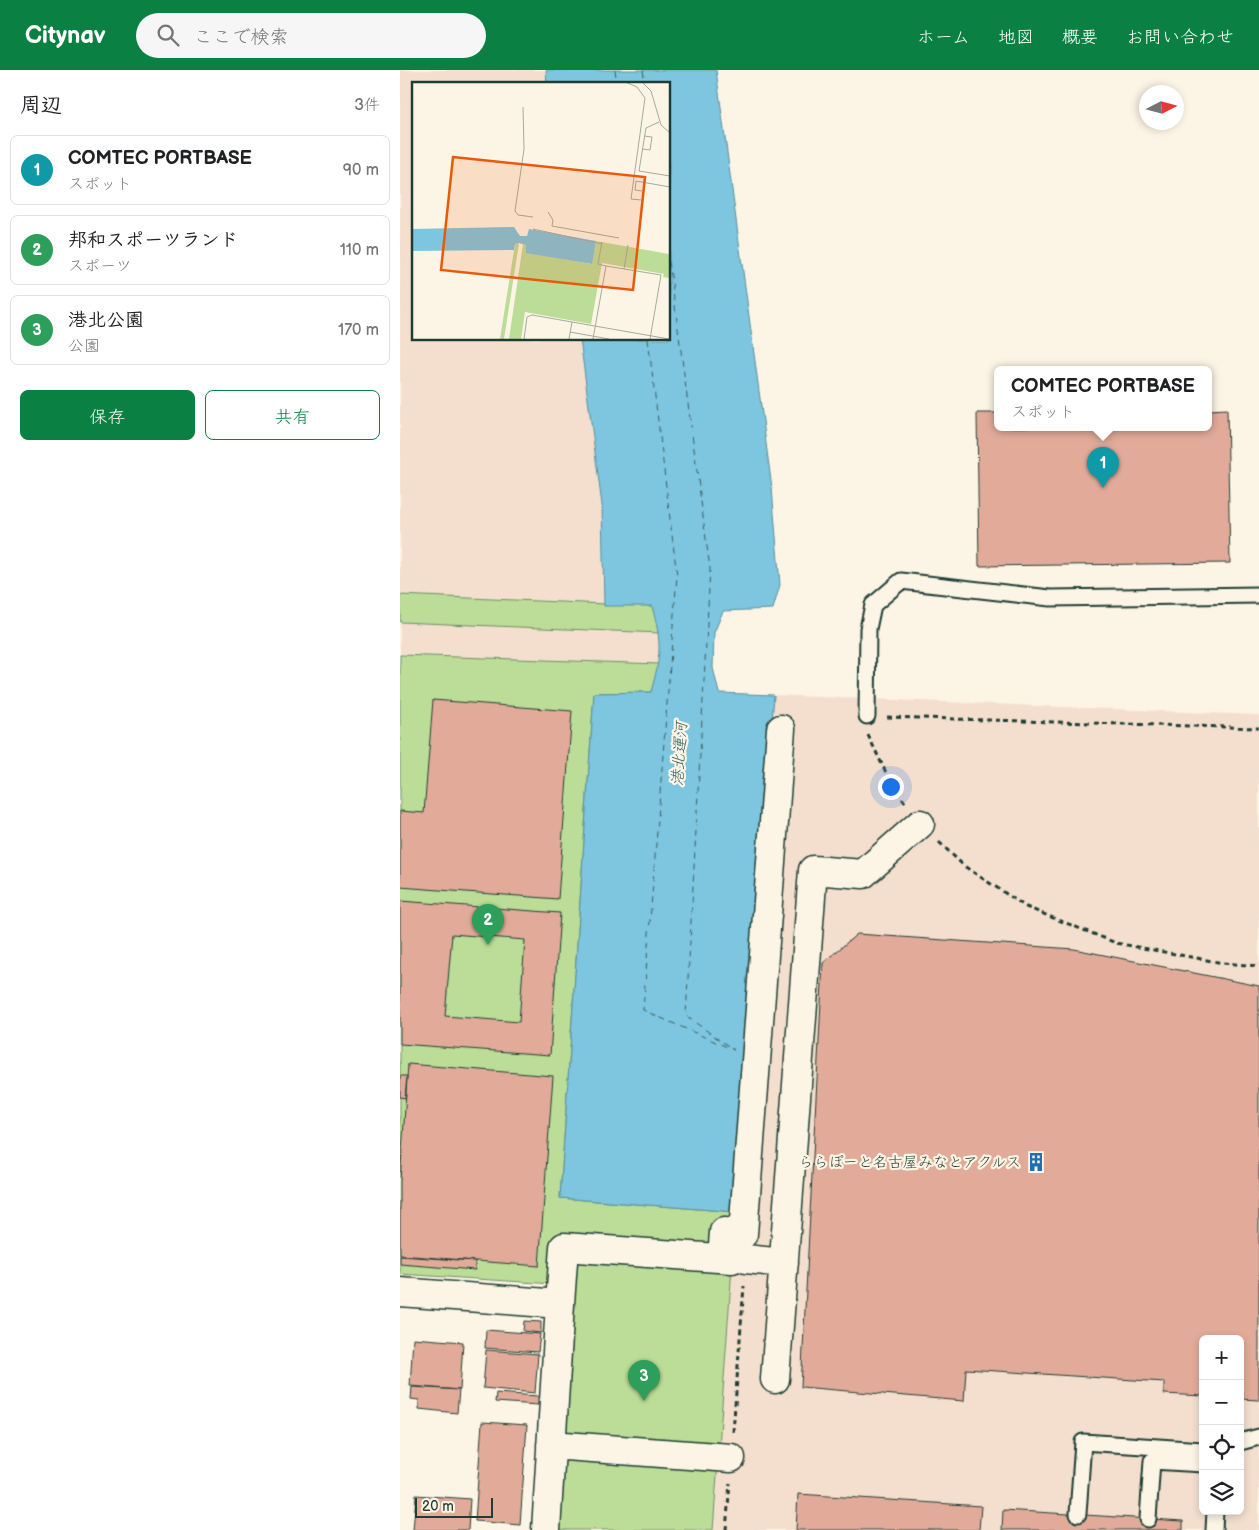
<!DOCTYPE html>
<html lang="ja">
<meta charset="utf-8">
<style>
:root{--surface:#fff;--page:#f6f6f6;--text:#202124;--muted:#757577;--line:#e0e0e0;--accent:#0b8043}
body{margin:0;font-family:"Balsamiq Sans","Klee One",sans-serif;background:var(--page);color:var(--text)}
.controls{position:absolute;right:15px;bottom:15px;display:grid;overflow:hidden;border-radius:8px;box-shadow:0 2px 8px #0003}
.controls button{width:45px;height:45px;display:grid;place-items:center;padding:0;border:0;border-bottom:1px solid var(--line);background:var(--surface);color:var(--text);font:25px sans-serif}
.compass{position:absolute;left:739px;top:15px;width:45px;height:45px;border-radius:50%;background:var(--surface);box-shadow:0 2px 8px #0003;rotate:84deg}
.scale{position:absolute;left:15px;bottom:12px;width:78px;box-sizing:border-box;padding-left:5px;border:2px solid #1f3d34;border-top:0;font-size:14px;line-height:18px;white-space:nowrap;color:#1f3d34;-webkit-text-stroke:4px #fcf5e5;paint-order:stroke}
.you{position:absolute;left:490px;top:716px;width:18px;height:18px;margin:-12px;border:4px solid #fff;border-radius:50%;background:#1a73e8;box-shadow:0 0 0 8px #1a73e833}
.badge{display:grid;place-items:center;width:32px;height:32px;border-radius:50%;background:var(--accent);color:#fff;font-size:16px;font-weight:700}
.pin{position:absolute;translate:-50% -41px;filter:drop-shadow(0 1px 2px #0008)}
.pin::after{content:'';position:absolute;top:26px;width:18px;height:15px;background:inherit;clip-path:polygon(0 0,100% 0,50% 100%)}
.popup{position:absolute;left:594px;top:296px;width:218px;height:65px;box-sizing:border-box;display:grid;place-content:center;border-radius:8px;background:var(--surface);filter:drop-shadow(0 1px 4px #0005);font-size:16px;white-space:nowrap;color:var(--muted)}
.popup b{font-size:19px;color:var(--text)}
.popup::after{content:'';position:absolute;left:50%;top:100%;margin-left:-10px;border:10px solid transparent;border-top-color:var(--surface)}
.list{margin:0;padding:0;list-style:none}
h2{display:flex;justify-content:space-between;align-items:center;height:65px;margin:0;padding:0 20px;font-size:21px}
h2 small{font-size:16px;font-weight:400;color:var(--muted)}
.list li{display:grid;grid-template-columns:32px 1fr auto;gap:15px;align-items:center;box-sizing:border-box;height:70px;margin:0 10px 10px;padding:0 10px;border:1px solid var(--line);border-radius:8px}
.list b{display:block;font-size:19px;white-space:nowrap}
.list p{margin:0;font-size:16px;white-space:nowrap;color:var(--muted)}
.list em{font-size:16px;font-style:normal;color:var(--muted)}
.actions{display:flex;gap:10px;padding:15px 20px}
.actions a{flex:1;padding:11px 0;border:1px solid var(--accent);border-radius:8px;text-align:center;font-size:18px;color:var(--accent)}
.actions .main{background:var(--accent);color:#fff}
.icon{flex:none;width:28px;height:28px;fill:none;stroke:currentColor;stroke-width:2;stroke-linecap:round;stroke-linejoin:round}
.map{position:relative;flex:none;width:859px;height:1460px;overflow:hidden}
header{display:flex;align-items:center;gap:30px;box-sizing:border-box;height:70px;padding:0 25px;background:var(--accent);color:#fff}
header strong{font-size:24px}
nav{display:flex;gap:28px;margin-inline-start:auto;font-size:18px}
.search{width:350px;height:45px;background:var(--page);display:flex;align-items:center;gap:12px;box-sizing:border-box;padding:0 18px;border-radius:28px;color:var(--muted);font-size:19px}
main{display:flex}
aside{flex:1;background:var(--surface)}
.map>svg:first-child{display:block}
.built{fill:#f4dfce;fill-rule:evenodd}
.green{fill:#bbdd97;stroke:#6d8d66}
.water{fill:#7ec5df;stroke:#588f9b}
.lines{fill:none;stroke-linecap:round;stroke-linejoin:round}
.ferry{stroke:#375f5f;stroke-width:1;stroke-dasharray:6 5;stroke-linecap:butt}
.building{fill:#e2ab99;stroke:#1f3d34;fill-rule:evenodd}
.lane-casing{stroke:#1f3d34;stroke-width:19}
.street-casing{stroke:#1f3d34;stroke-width:31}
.path{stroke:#1f3d34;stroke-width:3;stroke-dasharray:5 4;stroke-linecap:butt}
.lane{stroke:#fcf5e5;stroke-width:15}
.street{stroke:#fcf5e5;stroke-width:28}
.labels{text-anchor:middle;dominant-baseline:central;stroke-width:4.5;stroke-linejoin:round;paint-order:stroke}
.poi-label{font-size:15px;fill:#1f3d34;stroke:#fcf5e5;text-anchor:end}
.water-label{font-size:16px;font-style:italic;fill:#375f5f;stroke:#fcf5e5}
.inset-river{fill:none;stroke:#7ec5df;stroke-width:2.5}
.inset-road{fill:none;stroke:#a4ab9e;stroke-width:1}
.view{fill:#e8590c;fill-opacity:0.15;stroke:#e8590c;stroke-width:2.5}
.inset-edge{fill:none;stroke:#1f3d34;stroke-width:2.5}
</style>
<header>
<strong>Citynav</strong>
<div class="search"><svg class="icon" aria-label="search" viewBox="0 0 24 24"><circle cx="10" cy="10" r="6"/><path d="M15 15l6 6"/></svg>ここで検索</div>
<nav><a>ホーム</a><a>地図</a><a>概要</a><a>お問い合わせ</a></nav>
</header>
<main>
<aside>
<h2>周辺<small>3件</small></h2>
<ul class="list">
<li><span class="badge" style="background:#0f9aa8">1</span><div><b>COMTEC PORTBASE</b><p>スポット</p></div><em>90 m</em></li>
<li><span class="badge" style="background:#2e9e5b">2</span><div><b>邦和スポーツランド</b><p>スポーツ</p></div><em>110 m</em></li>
<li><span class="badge" style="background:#2e9e5b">3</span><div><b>港北公園</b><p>公園</p></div><em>170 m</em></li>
</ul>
<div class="actions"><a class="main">保存</a><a>共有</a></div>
</aside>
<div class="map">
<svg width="859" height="1460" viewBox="0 0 859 1460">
<rect width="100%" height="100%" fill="#fcf5e5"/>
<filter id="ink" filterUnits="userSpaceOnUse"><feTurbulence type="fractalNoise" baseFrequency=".02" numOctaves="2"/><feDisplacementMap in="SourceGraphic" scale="10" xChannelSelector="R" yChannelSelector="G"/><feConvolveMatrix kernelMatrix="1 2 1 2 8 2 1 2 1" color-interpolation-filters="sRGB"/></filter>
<g filter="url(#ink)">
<path class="built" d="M0 0H146L147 14H14V269H180L202 435 204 535 260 563 259 594 0 613Z
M374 625 859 645V1460H313ZM803 1269H840V1441H803Z"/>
<path class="green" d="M0 525 252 536 260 563 0 552Z
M0 585 259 594 251 622 194 623 160 1128 336 1142 313 1460H159L153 1214 0 1204Z"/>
<path class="water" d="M146 0H316L372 418 380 515 373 539 323 541 314 563 313 598 319 623 374 625 336 1142 160 1128 194 623 251 622C261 586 262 572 252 536H204L202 435 180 269H269V14H147Z"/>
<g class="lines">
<path class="ferry" d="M215 0 217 14
M243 0 245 14
M248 269 277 506 243 940 334 980 286 946 310 499 269 191"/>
</g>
<path class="building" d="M827 339 830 493 579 496 577 343H598V357H808V340Z
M33 630 172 641 158 829 0 817V741L24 743Z
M0 831 160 843 150 985 0 974ZM52 864 125 870 119 952 45 946Z
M457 864 674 879 859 916V1330L840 1329V1269H803V1326L764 1324V1312L566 1299 564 1331 401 1317 423 893Z
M8 994 153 1006 139 1196 0 1185V1111Z
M0 1006H7L5 1028 0 1027Z
M0 1186 75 1191V1200L0 1194Z
M124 1251 141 1252V1263L123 1261Z
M86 1260 140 1264 138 1282 85 1278Z
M13 1268 63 1272 60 1320 10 1316Z
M86 1280 138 1284 135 1323 83 1318Z
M12 1317 59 1320 57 1343 19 1339V1330L11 1329Z
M96 1323 138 1326V1335L95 1332Z
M82 1352 127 1355 120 1455 75 1451Z
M398 1424 581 1436 579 1460H396Z
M16 1425 70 1429 68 1460H13Z
M603 1440 783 1451V1460H602Z"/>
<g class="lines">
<g class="lane-casing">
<path id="lane" d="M467 646 468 559 473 535 501 511 650 528 859 525
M840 1372 859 1367
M678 1444 683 1372 803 1380
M748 1449 752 1391 803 1394
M814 1460 815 1441"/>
</g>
<g class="street-casing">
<path id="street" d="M322 1188 324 1162 343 1164 381 659
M346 1189 384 1193
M0 1222 160 1234 146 1460
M160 1234 164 1177 332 1189
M375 1309 413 800 463 804 520 754
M151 1375 331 1388"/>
</g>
<path class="path" d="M487 647 859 658
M468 665 489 709 506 734
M539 772 564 796 626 837 716 873 823 893 859 896
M333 1362 344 1216
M326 1460 330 1413"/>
<use href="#lane" class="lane"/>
<use href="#street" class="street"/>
</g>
</g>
<defs>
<g id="building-bare" transform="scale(1.5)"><path d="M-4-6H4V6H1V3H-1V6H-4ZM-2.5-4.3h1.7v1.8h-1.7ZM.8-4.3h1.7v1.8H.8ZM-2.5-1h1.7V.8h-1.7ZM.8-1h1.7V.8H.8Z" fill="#1f6fb2" stroke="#fcf5e5" stroke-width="2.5" paint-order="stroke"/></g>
</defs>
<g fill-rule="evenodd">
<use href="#building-bare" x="636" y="1092"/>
</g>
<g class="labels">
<g class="poi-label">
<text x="621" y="1092">ららぽーと名古屋みなとアクルス</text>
</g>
<g class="water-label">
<text transform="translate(280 684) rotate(-86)">港北運河</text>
</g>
</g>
<g transform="translate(12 12)">
<rect width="258" height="258" fill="#fcf5e5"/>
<path d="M184 159 257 172V196L251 195 252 192 190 181 179 242 113 230 109 257H97L111 162 114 163V170L179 182ZM107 161 92 257H88L103 162Z" fill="#bbdd97"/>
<path d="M102 145 108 154H115L117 147 184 159 180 182 114 171V163L107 161 103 162 102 168 0 169V147Z" fill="#7ec5df"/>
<path class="inset-river" d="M0 157 99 154 158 163 163 157 156 169 99 158 0 160"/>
<path class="inset-road" d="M213 0 225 5 233 16 219 117 229 118M230 0 239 9 249 43 258 51M111 25 112 67 103 129 106 133 121 135M247 40 234 46 227 89 258 94M231 67 238 68 240 55 232 54M230 109 223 108 224 99 258 105M136 130 141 138 140 144 207 156M121 147 190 162M190 160 186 182 194 184M212 187 216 163M158 250 197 257M112 257 115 235 120 233 257 257M157 257 160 240M181 257 194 184 249 193 238 257"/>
<path class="view" d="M41 75 233 95 221 208 29 188Z"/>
<rect width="258" height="258" class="inset-edge"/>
</g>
</svg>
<div class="controls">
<button>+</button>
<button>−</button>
<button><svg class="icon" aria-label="locate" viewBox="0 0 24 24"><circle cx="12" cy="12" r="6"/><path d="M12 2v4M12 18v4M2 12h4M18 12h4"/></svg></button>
<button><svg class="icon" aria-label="layers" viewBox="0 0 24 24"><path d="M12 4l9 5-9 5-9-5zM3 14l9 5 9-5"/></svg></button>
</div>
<svg class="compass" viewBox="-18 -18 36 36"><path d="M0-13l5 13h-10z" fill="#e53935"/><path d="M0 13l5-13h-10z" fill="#757577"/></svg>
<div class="scale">20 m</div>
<div class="you"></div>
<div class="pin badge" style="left:703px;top:418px;background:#0f9aa8">1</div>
<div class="popup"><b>COMTEC PORTBASE</b>スポット</div>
<div class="pin badge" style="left:88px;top:875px;background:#2e9e5b">2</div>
<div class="pin badge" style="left:244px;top:1331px;background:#2e9e5b">3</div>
</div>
</main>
